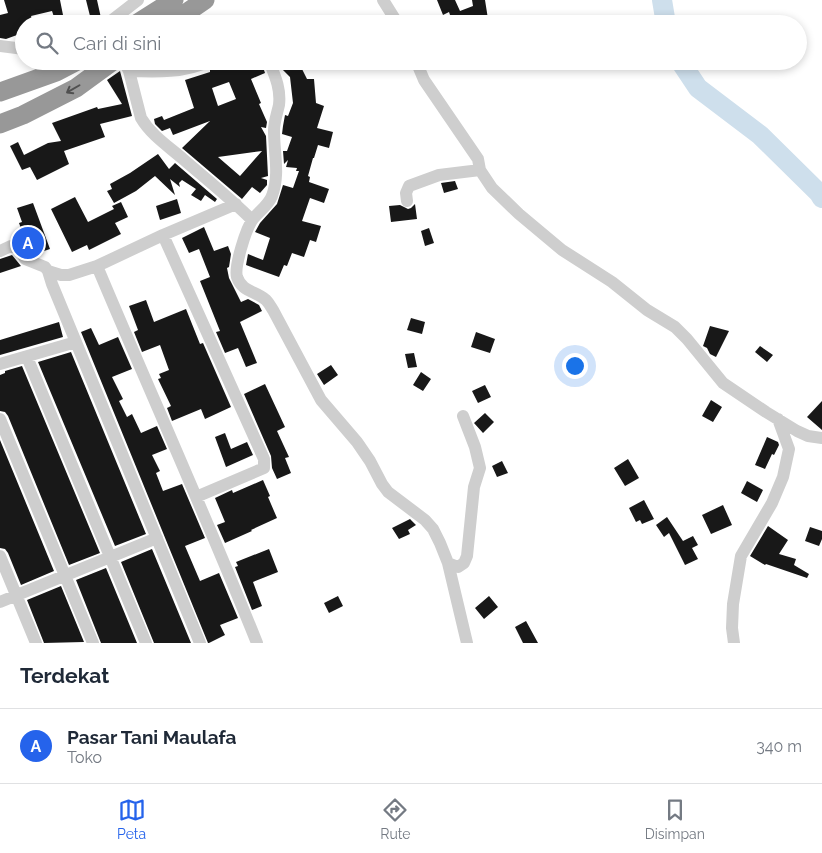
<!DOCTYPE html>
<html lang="id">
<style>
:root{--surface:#fff;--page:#f6f6f7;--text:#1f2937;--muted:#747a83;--line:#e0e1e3;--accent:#2563eb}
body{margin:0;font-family:Raleway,sans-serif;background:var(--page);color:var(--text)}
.you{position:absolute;left:574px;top:365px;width:18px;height:18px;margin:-12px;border:4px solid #fff;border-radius:50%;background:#1a73e8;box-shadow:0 0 0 8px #1a73e833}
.badge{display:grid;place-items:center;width:32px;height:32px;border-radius:50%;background:var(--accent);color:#fff;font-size:16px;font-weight:700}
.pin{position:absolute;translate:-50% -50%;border:2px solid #fff;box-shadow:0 1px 5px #0006}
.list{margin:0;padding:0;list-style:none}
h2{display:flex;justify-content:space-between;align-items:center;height:65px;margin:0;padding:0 20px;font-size:21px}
h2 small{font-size:16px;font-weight:400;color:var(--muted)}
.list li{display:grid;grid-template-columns:32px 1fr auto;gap:15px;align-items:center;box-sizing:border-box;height:75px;padding:0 20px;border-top:1px solid var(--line)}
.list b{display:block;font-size:19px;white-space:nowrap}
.list p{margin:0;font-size:16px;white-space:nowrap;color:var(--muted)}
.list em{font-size:16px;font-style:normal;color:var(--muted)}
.icon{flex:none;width:28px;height:28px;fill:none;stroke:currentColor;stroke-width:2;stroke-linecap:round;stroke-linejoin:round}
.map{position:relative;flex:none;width:822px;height:643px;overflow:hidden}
.search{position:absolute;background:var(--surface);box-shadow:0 2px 8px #0003;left:15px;right:15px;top:15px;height:55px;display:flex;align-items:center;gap:12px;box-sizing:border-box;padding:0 18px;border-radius:28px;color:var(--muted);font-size:19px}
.sheet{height:140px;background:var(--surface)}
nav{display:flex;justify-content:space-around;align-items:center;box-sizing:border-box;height:70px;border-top:1px solid var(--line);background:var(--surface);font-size:14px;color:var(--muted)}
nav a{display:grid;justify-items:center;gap:2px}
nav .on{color:var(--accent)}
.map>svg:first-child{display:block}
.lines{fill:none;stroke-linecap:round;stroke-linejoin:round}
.river{stroke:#cedfec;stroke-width:20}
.building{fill:#181818;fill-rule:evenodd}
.minor{stroke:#cecece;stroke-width:12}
.highway{stroke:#989898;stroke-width:19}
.oneway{stroke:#505050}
</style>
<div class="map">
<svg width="822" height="643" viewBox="0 0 822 643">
<rect width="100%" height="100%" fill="#fff"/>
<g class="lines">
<path class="river" d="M662 0 666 24
M680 61 698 88 760 135 819 193 822 198"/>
</g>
<path class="building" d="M4 0H60L63 15 54 17 52 11 31 16 34 24H24V41L18 40 17 35 6 39 0 38V15L8 13Z
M86 0H97L101 18 91 20Z
M437 0H455L460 11 473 6 472 0H485L488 19 464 22 465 24H453L449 12 443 15Z
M218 61H261L265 73 251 79 261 103 259 104 267 122 266 128 261 127 266 136 268 176 261 178 267 180V185L260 193 252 187 242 199 182 148 210 121 173 135 170 128 162 131 155 124 154 119 162 116 164 120 194 108 185 80 210 72V70L216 66ZM229 82 236 99 218 106 212 88ZM262 151 240 176 218 157Z
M278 61H298L307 79H314L316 103 324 106 317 128 333 132 329 148 318 145 314 158H313L308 176 310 177 309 182 329 189 324 203 310 198 302 221 321 226 316 242 310 240 304 257 292 253 287 266 284 265 279 277 246 265 248 254 263 260 270 238 255 232 260 223 277 204 283 185 293 188 299 171H296L297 168 286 167 288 160 284 164 283 151H287L292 137 282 134 283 126 285 115 288 116 293 103 290 77 280 67Z
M120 71 132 116 100 124 105 137 64 151 69 164 37 180 30 167 22 170 10 146 18 142 24 155 48 143 61 141 52 123 97 107 98 109 122 104 107 80Z
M158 154 169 169 175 163 217 199 215 202 205 195 201 201 191 195 196 189 182 180 179 183 180 187 170 179 175 195 155 176 136 191 114 203 107 191 112 189 110 184 130 173Z
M455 181 458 189 444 193 441 183Z
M75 197 88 222 114 209 112 206 121 202 128 217 115 223 121 234 89 250 87 245 72 252 51 209Z
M177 199 181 213 160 220 156 206Z
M33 203 50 249 35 254 31 253 27 245 19 223 22 222 17 208Z
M415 204 417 219 391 222 389 206 400 205 408 209 411 208Z
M204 227 214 251 228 246 231 254 229 267 227 268 229 278 241 302 248 299 259 305 262 311 240 322 257 363 246 367 238 348 225 353 216 332 220 331 200 281 210 277 199 249 189 253 182 238Z
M429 228 434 243 425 246 421 231Z
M12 255 21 266 0 273V259Z
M146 300 154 322 186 309 200 344 203 343 231 407 205 419 201 409 172 421 167 408 171 406 158 379 161 378 159 374 169 370 160 345 142 352 134 332 138 330 129 306Z
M411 318 425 322 422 334 407 330Z
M59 322 63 337 0 355V340Z
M710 326 729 331 716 357 710 354 707 348 703 346Z
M91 328 99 345 118 337 132 369 112 377 123 399 119 401 127 417 132 414 141 433 157 426 167 449 152 455 160 471 156 473 163 491 182 484 205 538 185 546 200 581 219 573 238 618 220 625 225 635 209 643H208L81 332Z
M476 332 495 339 490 353 471 347Z
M760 346 773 355 767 362 755 352Z
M71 352 146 534 115 546 38 362Z
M414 353 417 367 408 368 405 354Z
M331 365 338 375 324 385 317 374Z
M22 366 100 553 69 565 8 416 5 412 0 411V375L5 373V371Z
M421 372 431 379 423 391 413 385Z
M265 384 285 427 277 431 289 457 285 458 291 473 277 479 272 468 271 456 244 394Z
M485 385 491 397 478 403 472 391Z
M711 400 722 407 713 422 702 416Z
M822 401V430L807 417Z
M485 413 494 422 483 433 474 423Z
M225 433 231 449 247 442 253 455 226 467 215 437Z
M767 437 778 442 779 445 774 455 772 454 765 469 755 465Z
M0 440 54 571 21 585 8 553 5 549 0 548Z
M628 459 639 478 625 486 614 468Z
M502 461 508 473 497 477 492 466Z
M263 480 270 496 268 497 277 518 251 530 252 531 225 543 217 525 225 522 215 498 232 490 233 493Z
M747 481 763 490 757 502 741 493Z
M644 500 654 519 642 524 640 520 636 522 629 508Z
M723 505 732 525 711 534 702 515Z
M667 517 683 541 693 536 698 545 692 548 698 559 685 565 669 533 664 537 656 525Z
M410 519 416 525 408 530 410 534 399 539 392 528Z
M768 526 788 540 779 554 796 559 794 565 809 574 807 578 766 564 765 565 750 556Z
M810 527 822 531V539L819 546 805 541Z
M152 549 191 643H154L121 562Z
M269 549 278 572 253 582 262 606 252 610 235 567 238 566 236 562Z
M106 568 137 643H101L76 580Z
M61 586 84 642 44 643 27 600Z
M338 596 343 606 329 613 324 603Z
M489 596 498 607 484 619 475 608Z
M526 621 538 643H523L515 627Z"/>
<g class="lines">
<path class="minor" d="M383 0 398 24
M107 24 138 0
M0 46 24 49
M124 61 129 71 141 118C151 135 168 146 183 159 206 179 230 198 252 220
M269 61C275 76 281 89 279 105 277 114 274 122 274 131 274 154 280 174 272 196 268 206 259 211 253 219 246 228 234 267 237 277 242 292 256 291 266 300 269 303 271 307 273 310L321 400 357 442 370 461 382 484 388 492 425 520 433 529 440 543 448 563 467 643
M416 61 424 80 478 159 480 170 492 188 519 214 562 250 612 282 647 310 675 327 687 339 723 383 766 412 797 431 808 436 822 438
M129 71C157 72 184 73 210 61
M407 201 406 193 409 186 439 175 480 170
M163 235 264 459V468L196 497
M0 251 11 246 19 248 25 259 45 267 48 271 61 275H69L97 266 163 235 236 204
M97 266C150 392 206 516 257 643
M48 271 52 284 200 643
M27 357 146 643
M0 364 76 342
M0 419 93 643
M0 556 36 643
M448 563 458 567 464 563 467 556 474 487 480 468 475 447 463 416
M0 602 157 538
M734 643 732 628 733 604 741 556 772 503 783 477 789 449 778 419"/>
<path class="highway" d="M136 24 174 0
M170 24 205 0
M0 92 56 72 77 61
M0 124 23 115 76 88 113 61"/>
</g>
<defs><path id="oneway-shaft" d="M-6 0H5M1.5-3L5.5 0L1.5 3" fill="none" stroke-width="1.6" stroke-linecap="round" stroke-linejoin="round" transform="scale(1.25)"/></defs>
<use class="oneway" href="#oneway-shaft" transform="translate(73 89) rotate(150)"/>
</svg>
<div class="you"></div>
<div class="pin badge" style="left:28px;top:243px">A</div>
<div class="search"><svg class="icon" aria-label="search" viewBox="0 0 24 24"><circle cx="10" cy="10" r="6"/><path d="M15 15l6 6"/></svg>Cari di sini</div>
</div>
<section class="sheet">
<h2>Terdekat<small></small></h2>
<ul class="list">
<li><span class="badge">A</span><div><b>Pasar Tani Maulafa</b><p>Toko</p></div><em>340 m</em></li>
</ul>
</section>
<nav>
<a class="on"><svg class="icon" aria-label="map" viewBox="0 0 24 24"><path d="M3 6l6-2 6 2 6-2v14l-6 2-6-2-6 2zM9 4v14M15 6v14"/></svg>Peta</a>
<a><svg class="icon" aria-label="directions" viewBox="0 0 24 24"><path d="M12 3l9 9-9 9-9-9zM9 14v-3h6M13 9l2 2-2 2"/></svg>Rute</a>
<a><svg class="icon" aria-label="saved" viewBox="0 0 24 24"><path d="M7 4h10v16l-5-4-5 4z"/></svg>Disimpan</a>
</nav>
